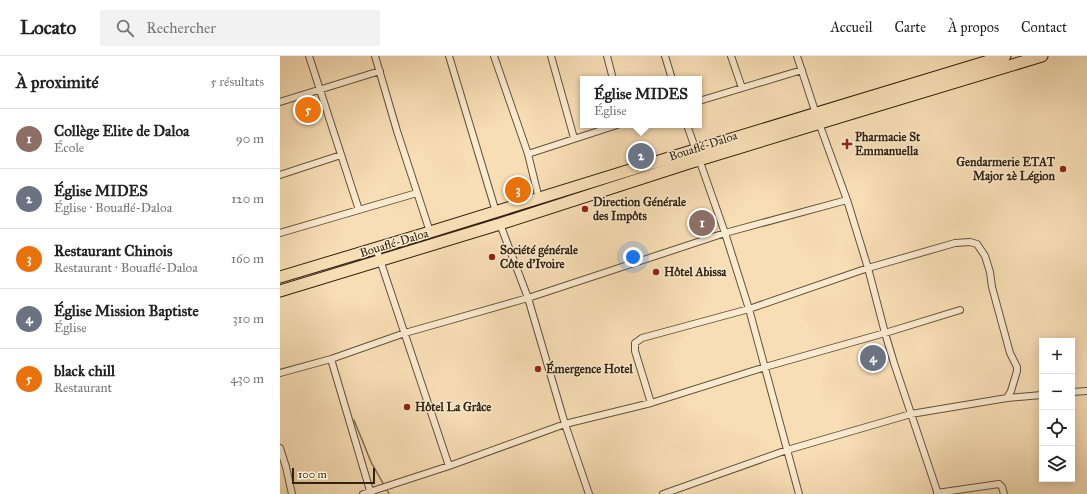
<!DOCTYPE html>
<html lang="fr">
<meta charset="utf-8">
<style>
:root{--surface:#fff;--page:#f2f2f2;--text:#222;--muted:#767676;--line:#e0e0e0;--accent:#b45309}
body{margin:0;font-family:"IM FELL Great Primer",serif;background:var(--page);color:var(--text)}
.controls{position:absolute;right:12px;bottom:12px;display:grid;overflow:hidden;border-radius:0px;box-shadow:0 2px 10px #0003}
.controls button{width:36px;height:36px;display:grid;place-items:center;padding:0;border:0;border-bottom:1px solid var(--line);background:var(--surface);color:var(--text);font:20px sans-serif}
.scale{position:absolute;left:12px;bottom:10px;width:83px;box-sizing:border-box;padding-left:4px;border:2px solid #312210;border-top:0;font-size:11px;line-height:14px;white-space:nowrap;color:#312210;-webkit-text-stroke:3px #faeacf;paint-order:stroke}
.you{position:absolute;left:353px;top:201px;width:14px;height:14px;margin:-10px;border:3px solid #fff;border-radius:50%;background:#1a73e8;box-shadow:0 0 0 6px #1a73e833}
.badge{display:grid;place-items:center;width:26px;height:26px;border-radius:50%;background:var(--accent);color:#fff;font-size:13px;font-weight:700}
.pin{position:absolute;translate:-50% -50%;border:2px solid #fff;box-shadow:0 1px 4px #0006}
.popup{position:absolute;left:300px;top:20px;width:122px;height:52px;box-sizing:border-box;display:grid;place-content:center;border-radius:0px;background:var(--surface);filter:drop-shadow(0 1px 3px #0005);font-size:13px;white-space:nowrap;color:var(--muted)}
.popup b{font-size:15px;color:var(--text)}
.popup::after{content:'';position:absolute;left:50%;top:100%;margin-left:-8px;border:8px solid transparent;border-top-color:var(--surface)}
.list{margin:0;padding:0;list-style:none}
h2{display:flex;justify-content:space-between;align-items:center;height:52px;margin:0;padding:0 16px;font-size:17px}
h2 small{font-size:13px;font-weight:400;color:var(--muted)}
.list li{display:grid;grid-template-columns:26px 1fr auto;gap:12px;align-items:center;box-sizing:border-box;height:60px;padding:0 16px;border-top:1px solid var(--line)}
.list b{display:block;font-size:15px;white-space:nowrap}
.list p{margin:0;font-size:13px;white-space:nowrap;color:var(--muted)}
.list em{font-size:13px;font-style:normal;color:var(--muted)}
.icon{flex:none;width:22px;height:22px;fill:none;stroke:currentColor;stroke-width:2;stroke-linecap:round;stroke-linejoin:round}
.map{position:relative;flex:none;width:807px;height:438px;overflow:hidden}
header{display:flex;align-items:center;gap:24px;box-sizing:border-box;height:56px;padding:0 20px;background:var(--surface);border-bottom:1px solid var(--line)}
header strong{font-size:19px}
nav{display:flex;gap:22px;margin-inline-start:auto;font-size:14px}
.search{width:280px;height:36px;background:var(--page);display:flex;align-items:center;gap:10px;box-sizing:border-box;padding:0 14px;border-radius:0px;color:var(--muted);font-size:15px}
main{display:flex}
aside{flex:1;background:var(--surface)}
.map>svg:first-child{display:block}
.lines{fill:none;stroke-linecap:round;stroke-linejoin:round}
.stream{stroke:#806c51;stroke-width:1.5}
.street-casing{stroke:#635139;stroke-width:8}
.highway-casing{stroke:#312210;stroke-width:13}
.street{stroke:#faeacf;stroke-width:6}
.highway{stroke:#f8deb5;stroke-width:11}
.poi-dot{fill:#8f2418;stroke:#faeacf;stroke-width:1.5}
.labels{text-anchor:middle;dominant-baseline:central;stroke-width:3;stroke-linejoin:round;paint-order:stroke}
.poi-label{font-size:12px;font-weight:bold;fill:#312210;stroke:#faeacf;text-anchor:start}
.street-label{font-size:12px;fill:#312210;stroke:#faeacf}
</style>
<header>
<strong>Locato</strong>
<div class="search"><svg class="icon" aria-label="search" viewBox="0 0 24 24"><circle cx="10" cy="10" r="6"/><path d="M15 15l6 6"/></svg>Rechercher</div>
<nav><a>Accueil</a><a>Carte</a><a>À propos</a><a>Contact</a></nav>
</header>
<main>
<aside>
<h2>À proximité<small>5 résultats</small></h2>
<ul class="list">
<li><span class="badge" style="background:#8d6e63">1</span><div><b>Collège Elite de Daloa</b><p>École</p></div><em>90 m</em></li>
<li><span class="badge" style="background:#6b7280">2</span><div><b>Église MIDES</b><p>Église · Bouaflé-Daloa</p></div><em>120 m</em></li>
<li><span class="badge" style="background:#e8710a">3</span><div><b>Restaurant Chinois</b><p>Restaurant · Bouaflé-Daloa</p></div><em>160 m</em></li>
<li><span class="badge" style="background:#6b7280">4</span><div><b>Église Mission Baptiste</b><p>Église</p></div><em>310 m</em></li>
<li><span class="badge" style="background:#e8710a">5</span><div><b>black chill</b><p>Restaurant</p></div><em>430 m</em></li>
</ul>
</aside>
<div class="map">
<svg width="807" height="438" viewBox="0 0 807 438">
<rect width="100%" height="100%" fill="#f8deb5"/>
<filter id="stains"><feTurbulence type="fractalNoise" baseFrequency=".005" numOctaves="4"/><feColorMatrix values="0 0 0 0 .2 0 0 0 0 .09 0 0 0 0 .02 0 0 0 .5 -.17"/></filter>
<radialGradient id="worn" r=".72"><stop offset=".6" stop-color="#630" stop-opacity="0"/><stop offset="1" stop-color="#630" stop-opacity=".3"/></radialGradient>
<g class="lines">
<path class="stream" d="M74 364 91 406 104 429
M106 432 109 438"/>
<g class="street-casing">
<path id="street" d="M29 0 79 154
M95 0 117 75 150 176
M169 0 216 156
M214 0 248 98 259 143
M271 0 294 82
M327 0 333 23
M385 0 392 23
M451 0 462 32
M517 0 539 67 567 144 588 212 605 277 614 307 658 438
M419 45 522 14
M0 46 100 15
M407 69 445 177 469 253 519 438
M248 98 337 69
M0 119 61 99
M220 168 248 242 285 368 309 438
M0 177 137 137
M96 192 169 410
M51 303 91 438
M0 317 51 303 125 277 248 242 445 177 567 144
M792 336 807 335
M371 347 355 295V287L362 282 469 253 588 212 675 187 690 186 697 188 705 200 710 216 712 231 730 297 737 311V315L731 335 727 342
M0 392 6 411 12 438
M657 437 719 428 722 431 724 438
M83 438 169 410 285 368 371 347 485 311 605 277 680 254
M383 438 507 394 631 358 727 342 762 339"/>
</g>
<g class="highway-casing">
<path id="highway" d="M0 221 150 176 405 97 725 0
M0 235 220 168 409 107 573 57 762 0"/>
</g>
<use href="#street" class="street"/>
<use href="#highway" class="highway"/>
</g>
<g class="poi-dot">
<path d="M565 82h4v4h4v4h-4v4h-4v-4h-4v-4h4z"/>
<circle cx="783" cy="113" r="4"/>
<circle cx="305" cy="153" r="4"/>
<circle cx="212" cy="201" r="4"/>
<circle cx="376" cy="216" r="4"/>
<circle cx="258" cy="313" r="4"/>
<circle cx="127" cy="351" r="4"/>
</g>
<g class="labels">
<g class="poi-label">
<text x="575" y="81">Pharmacie St<tspan x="575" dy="14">Emmanuella</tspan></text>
<text x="775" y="106" text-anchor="end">Gendarmerie ETAT<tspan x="775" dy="14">Major 2è Légion</tspan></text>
<text x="313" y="146">Direction Générale<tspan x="313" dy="14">des Impôts</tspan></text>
<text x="220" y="194">Société générale<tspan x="220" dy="14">Côte d’Ivoire</tspan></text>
<text x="384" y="216">Hôtel Abissa</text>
<text x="266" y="313">Émergence Hotel</text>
<text x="135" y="351">Hôtel La Grâce</text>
</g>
<g class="street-label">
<text transform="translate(423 90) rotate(-18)">Bouaflé-Daloa</text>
<text transform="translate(114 187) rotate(-17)">Bouaflé-Daloa</text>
</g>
</g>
<rect width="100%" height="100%" filter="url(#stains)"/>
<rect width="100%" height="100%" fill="url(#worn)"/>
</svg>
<div class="controls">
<button>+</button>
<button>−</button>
<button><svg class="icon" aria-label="locate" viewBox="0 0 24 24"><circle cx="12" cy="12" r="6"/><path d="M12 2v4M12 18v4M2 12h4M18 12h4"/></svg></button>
<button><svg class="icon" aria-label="layers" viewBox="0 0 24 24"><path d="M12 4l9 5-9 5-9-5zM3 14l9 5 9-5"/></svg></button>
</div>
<div class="scale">100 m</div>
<div class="you"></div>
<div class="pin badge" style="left:422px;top:167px;background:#8d6e63">1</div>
<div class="pin badge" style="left:361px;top:100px;background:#6b7280">2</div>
<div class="popup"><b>Église MIDES</b>Église</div>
<div class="pin badge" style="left:238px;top:134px;background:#e8710a">3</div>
<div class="pin badge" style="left:593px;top:302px;background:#6b7280">4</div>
<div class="pin badge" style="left:28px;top:54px;background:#e8710a">5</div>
</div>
</main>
